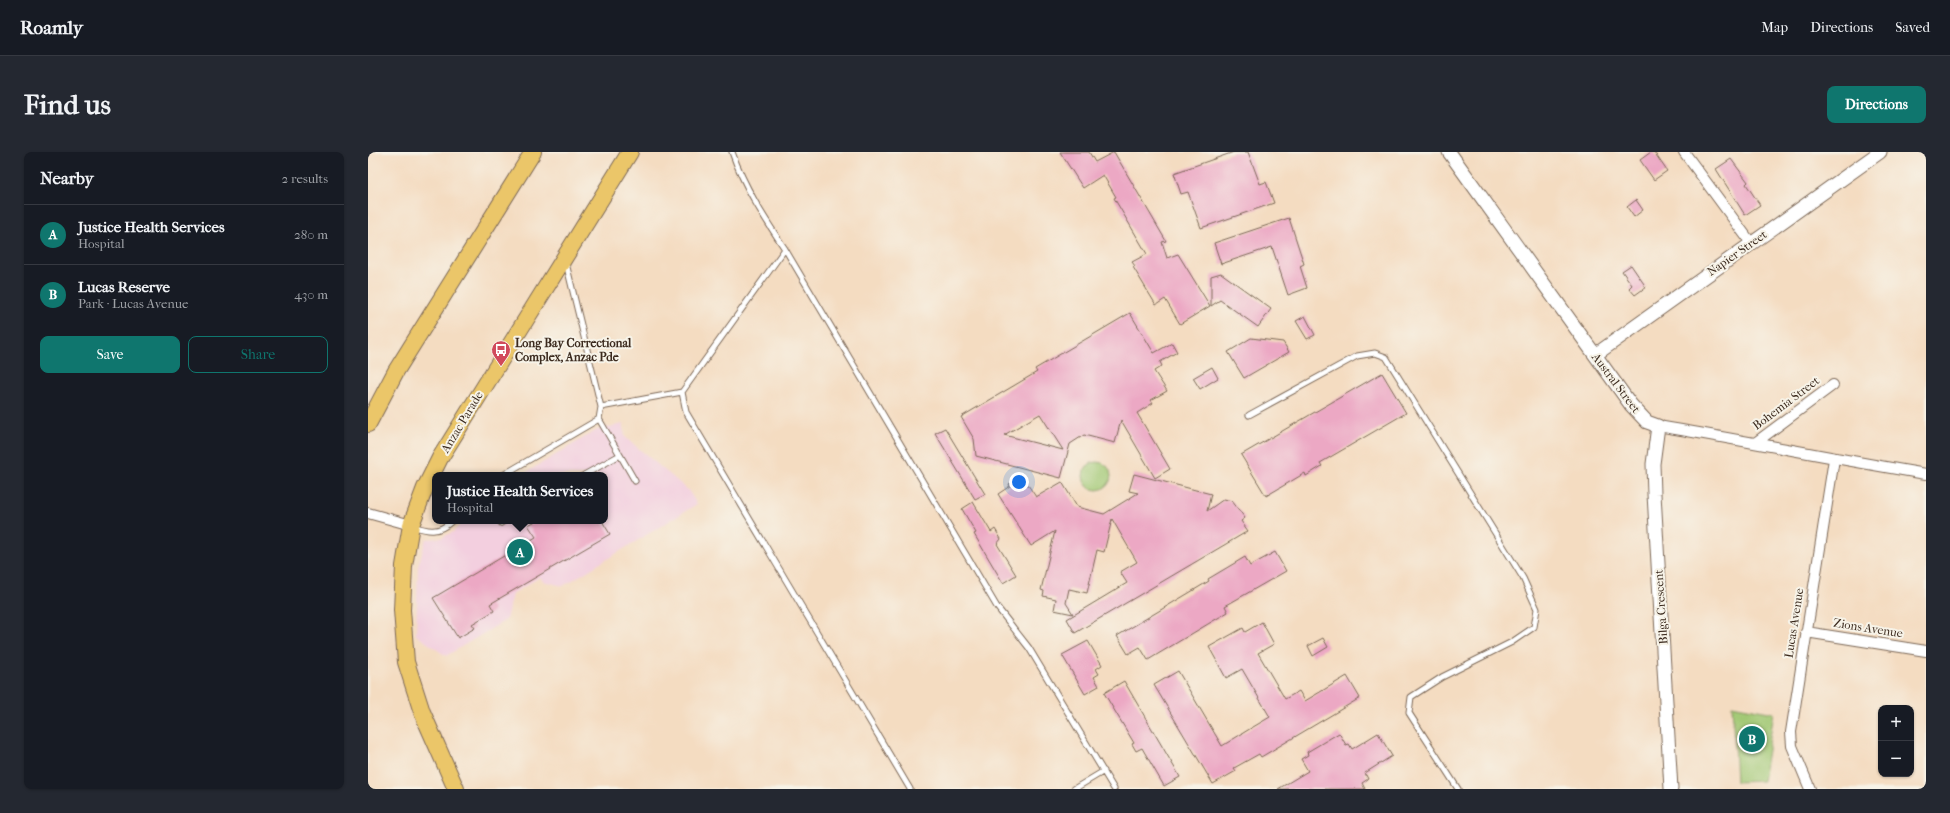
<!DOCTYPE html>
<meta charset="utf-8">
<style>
:root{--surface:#171b24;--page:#242831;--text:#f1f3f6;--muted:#9ea1a6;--line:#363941;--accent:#0f766e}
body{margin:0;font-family:"IM FELL French Canon",serif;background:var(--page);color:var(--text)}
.controls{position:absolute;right:12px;bottom:12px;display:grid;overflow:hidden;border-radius:8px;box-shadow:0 1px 3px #0004}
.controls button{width:36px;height:36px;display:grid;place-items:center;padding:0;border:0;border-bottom:1px solid var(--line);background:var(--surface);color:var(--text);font:20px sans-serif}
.you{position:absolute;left:651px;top:330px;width:14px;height:14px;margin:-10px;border:3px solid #fff;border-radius:50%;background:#1a73e8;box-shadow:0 0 0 6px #1a73e833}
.badge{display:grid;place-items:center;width:26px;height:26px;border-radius:50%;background:var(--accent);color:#fff;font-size:13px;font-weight:700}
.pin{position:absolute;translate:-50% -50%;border:2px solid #fff;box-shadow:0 1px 4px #0006}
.popup{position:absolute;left:64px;top:320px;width:176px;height:52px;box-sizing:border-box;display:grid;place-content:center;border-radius:8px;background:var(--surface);filter:drop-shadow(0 1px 3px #0005);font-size:13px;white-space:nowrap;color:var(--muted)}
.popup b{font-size:15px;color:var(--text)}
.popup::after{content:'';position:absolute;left:50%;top:100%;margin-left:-8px;border:8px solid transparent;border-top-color:var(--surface)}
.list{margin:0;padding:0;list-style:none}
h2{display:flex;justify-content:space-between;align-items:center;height:52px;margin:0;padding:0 16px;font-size:17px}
h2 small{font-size:13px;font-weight:400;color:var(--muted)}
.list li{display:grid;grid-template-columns:26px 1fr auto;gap:12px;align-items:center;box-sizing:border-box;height:60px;padding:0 16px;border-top:1px solid var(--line)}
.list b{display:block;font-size:15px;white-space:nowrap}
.list p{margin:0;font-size:13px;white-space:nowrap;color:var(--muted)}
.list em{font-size:13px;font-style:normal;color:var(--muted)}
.actions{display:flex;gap:8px;padding:12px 16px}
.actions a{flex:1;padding:9px 0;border:1px solid var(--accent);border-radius:8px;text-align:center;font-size:14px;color:var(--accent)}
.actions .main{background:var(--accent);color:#fff}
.map{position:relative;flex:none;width:1558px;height:637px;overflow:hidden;border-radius:8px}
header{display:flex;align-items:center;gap:24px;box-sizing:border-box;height:56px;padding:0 20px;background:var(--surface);border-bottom:1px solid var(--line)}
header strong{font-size:19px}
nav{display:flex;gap:22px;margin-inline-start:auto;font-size:14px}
.intro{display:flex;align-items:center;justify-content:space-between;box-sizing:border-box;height:96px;padding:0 24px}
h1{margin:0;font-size:28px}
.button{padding:10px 18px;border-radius:8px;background:var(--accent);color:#fff;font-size:14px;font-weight:700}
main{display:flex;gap:24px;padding:0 24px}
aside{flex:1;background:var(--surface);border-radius:8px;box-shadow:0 1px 3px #0004}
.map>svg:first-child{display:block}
.built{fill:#f3cfdf}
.green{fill:#a1c873;stroke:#6e7948}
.building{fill:#eca8c4;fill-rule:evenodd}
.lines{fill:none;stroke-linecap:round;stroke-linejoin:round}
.service-casing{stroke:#7c6857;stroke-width:7}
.minor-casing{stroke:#7c6857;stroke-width:12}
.tertiary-casing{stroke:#7c6857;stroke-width:15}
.primary-casing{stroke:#7c6857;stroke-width:18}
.service{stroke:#fff;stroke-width:5}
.minor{stroke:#fff;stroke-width:10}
.tertiary{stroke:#fff;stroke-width:13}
.primary{stroke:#ebc669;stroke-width:16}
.labels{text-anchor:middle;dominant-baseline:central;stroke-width:4;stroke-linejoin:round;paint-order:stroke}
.street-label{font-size:12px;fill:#3b2a1e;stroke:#f7f3e8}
.poi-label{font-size:12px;font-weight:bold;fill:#3b2a1e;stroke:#f7f3e8;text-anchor:start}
</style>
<header>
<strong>Roamly</strong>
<nav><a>Map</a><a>Directions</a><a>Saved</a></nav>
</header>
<div class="intro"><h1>Find us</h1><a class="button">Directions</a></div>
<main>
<aside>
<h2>Nearby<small>2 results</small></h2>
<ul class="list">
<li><span class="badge">A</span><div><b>Justice Health Services</b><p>Hospital</p></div><em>280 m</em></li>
<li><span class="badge">B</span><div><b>Lucas Reserve</b><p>Park · Lucas Avenue</p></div><em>430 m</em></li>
</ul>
<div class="actions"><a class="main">Save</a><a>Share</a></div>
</aside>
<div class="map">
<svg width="1558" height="637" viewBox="0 0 1558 637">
<rect width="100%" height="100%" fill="#f7f3e8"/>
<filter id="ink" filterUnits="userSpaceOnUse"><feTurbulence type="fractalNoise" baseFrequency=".025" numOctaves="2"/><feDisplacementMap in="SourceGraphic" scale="8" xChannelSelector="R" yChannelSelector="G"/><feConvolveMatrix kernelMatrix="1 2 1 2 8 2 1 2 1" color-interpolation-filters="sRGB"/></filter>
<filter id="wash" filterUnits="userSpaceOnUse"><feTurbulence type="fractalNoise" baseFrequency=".012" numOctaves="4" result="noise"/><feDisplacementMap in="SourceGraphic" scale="16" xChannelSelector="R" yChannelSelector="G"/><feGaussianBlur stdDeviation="0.9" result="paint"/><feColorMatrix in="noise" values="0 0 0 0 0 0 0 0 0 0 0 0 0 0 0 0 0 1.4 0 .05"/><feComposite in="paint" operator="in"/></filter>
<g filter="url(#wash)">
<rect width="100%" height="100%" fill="#f4dcc1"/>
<path class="built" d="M255 272 257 285 320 338 329 352 195 434 175 429 172 425 144 442 138 468 78 504 48 483 50 414 58 387 73 386 85 380 96 369H237V323H154L229 278Z"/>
<path class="green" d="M715 324a14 14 0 1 1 28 0a14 14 0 1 1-28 0Z
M1364 553 1406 561 1395 629 1368 630Z"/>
<g id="blocks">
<path class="building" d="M692 0H721L727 10 746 0 798 89 794 90 799 106 810 102 842 154 812 172 797 147 788 153 765 115 767 114 764 110 779 102 746 46 748 45 735 23 715 36Z
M866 0H880L892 32 898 30 906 51 833 76 820 40 813 42 806 21Z
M1283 0H1286L1299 19 1286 28 1272 8Z
M1363 7 1380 30 1378 32 1392 53 1377 63 1348 17Z
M1268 48 1275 58 1266 65 1259 55Z
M921 66 936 112 932 114 939 136 920 143 904 95 853 112 846 91Z
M1263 113 1278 135 1267 143 1261 136 1264 133 1254 119Z
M853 121 903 157 890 175 852 148 843 154V124Z
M762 161 786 201 804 191 809 200 792 210 794 214 786 219 799 239 783 248 785 251 769 261 802 317 787 326 753 268 747 291 716 283 702 292 693 326 608 304 606 287 593 265 669 220 667 217ZM672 262 695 298 636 283Z
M937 164 947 183 939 187 928 169Z
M883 186 915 190 921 200 876 226 860 200Z
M844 215 850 226 832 237 825 226Z
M1014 221 1038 261 952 311 954 314 938 324 937 321 898 344 873 303Z
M577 276 617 342 607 347 567 281Z
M766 322 843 342 839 359 856 347 864 349 877 366 873 369 880 379 707 481 699 467 759 431 752 420 769 410 744 367 736 400 729 398 719 441 701 437 698 451 705 462 686 458 688 447 675 444 676 439 673 438 687 379 663 394 630 342 642 334 641 332 654 324 668 345 694 330 709 355 736 362 770 341 761 339Z
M605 350 623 380 627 377 633 387 629 392 648 423 635 431 606 382 608 381 594 357Z
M168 369H234L242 382 122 452 126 459 104 472 107 476 90 486 65 446 168 385 160 373Z
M907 400 918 419 857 454 860 460 780 508 772 495 760 502 749 484 841 429 840 427 877 405 882 414Z
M894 470 906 492 890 501 917 547 931 539 937 549 979 524 992 546 893 605 891 602 866 616 868 619 845 632 786 533 810 519 854 594 880 578 902 565 874 517 858 526 841 495 875 476 877 480Z
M955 486 960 495 945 504 940 494Z
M720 489 734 513 728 517 731 522 726 525 731 534 717 542 694 503Z
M756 529 812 625 796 634 774 596 768 599 764 592 766 591 736 541Z
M971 581 978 593 981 592 984 597 1010 581 1024 604 997 621 1000 627 994 631 997 637H910L940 619 933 607 940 603 939 600Z"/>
</g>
</g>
<g filter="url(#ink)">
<use href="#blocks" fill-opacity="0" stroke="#7c6857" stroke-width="1"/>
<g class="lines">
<g class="service-casing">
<path id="service" d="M364 0C376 35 397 67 417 97L629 455 661 496 746 637
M314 240 318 260 542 637
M233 255 314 240 417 97
M881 263 989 204 1007 201 1018 205 1155 426 1169 457 1166 475 1144 490 1074 525 1043 545 1041 561 1090 637
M252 303 267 329
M135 323 231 267 233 255 198 111
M216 323 252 303 231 267
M132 369 133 371 136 369
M44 374C60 379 70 382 84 369
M706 637 736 619"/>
</g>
<g class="minor-casing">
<path id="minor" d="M1316 0 1383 91
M1290 274C1380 289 1468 307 1558 322
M1387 291 1465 233
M0 361 43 373
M1438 480 1558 499
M1442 637 1424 594 1423 580 1466 307"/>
</g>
<g class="tertiary-casing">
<path id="tertiary" d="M1081 0 1263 253 1279 270 1290 274 1285 312 1286 342 1303 637
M1227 203 1512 0"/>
</g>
<g class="primary-casing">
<path id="primary" d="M0 272 28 219 165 0
M88 637 54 560 38 510 34 458 36 414 43 373 57 336 72 306 262 0"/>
</g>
<use href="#service" class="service"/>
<use href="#minor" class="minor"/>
<use href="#tertiary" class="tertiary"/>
<use href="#primary" class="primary"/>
</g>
</g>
<defs>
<g id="bus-pin" transform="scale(1)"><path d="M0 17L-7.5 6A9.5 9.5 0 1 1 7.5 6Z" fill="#d1495b" stroke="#f7f3e8"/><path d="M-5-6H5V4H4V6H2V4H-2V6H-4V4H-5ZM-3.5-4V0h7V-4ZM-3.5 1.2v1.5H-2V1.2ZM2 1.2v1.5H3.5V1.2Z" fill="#fff"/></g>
</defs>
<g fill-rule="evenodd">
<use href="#bus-pin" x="133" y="198"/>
</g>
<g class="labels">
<g class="street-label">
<text transform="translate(1369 101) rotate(-35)">Napier Street</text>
<text transform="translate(1248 231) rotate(53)">Austral Street</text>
<text transform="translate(1418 251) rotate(-37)">Bohemia Street</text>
<text transform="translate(94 270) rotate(-59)">Anzac Parade</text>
<text transform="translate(1293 455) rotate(-94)">Bilga Crescent</text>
<text transform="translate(1426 471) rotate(-81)">Lucas Avenue</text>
<text transform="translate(1500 476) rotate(9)">Zions Avenue</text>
</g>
<g class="poi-label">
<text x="147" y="191">Long Bay Correctional<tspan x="147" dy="14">Complex, Anzac Pde</tspan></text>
</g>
</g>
</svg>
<div class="controls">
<button>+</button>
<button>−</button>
</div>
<div class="you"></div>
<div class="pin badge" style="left:152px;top:400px">A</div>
<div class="popup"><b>Justice Health Services</b>Hospital</div>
<div class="pin badge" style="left:1384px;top:587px">B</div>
</div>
</main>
